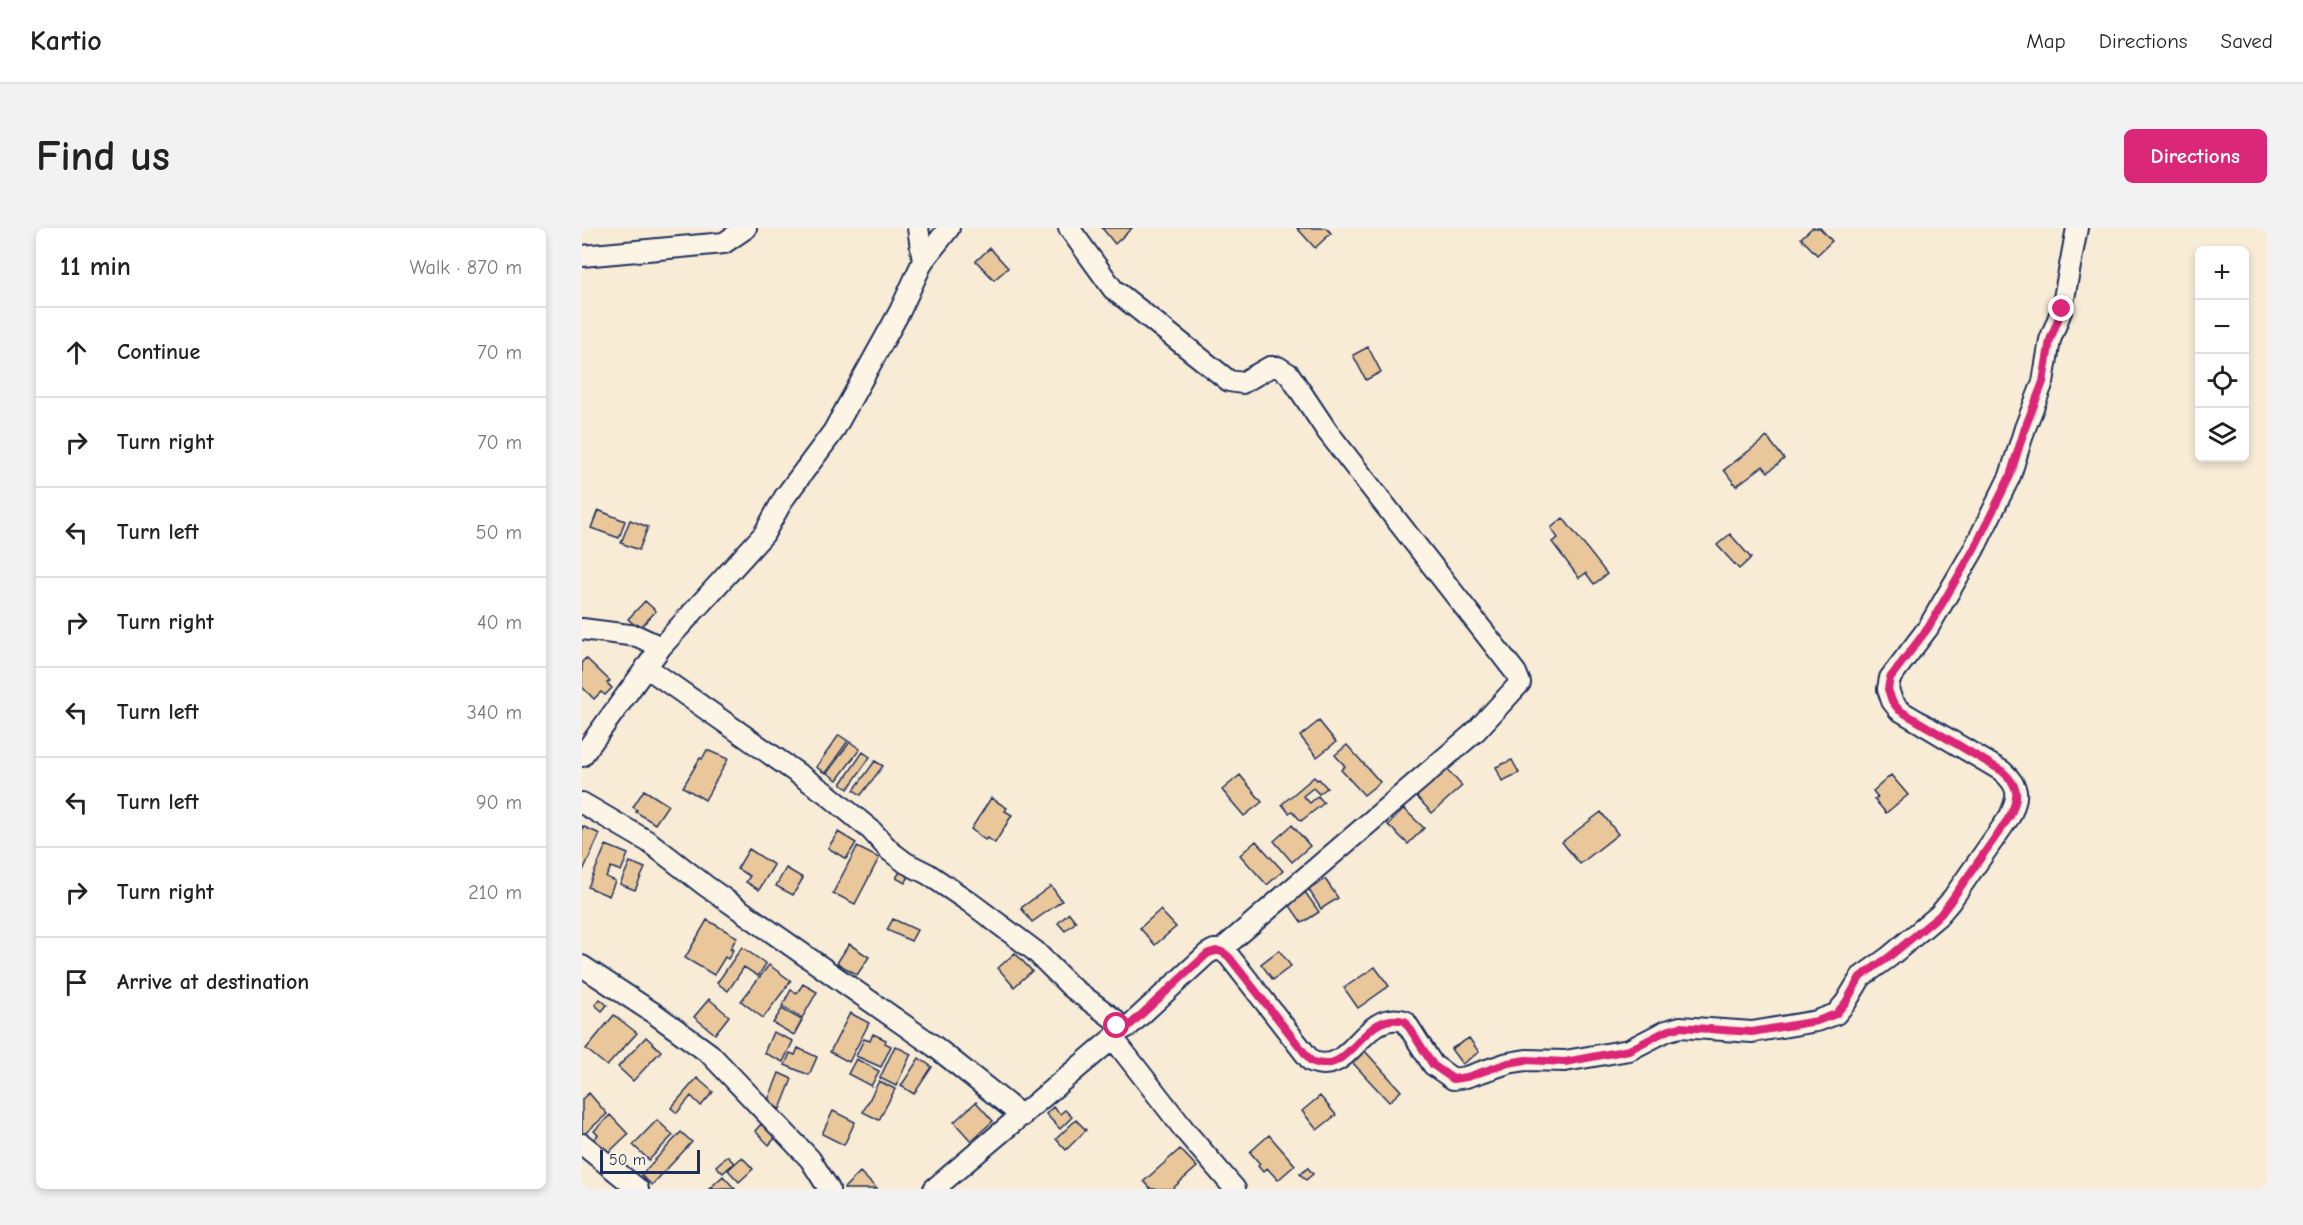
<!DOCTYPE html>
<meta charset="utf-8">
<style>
:root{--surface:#fff;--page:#f2f2f2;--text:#222;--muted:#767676;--line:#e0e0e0;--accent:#db2777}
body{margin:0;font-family:"Comic Neue",sans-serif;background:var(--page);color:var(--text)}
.controls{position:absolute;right:18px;top:18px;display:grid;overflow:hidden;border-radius:9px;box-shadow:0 3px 9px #0003}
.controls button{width:54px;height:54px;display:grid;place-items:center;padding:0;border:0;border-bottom:2px solid var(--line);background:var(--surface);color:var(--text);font:30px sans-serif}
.scale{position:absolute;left:18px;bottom:15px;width:100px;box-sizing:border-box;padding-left:6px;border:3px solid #1b2f5e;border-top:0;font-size:16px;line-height:21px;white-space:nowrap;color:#1b2f5e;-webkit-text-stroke:4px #fcf5e5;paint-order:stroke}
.stop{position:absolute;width:18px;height:18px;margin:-14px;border:4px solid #db2777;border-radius:50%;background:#fff}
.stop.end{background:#db2777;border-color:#fff;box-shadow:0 2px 6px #0008}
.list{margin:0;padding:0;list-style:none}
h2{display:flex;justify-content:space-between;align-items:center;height:78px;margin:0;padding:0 24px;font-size:26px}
h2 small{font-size:20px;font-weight:400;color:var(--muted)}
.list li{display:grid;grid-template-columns:39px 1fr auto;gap:18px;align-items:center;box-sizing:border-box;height:90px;padding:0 24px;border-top:2px solid var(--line)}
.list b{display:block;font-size:22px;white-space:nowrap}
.list em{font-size:20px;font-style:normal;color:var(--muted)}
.icon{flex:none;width:33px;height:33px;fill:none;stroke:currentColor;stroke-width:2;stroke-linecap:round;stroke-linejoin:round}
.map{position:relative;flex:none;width:1685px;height:961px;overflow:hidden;border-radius:9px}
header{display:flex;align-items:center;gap:36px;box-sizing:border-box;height:84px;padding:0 30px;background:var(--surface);border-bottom:2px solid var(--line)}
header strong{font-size:28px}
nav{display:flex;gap:33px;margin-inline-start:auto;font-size:21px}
.intro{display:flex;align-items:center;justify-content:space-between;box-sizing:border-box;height:144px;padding:0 36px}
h1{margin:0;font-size:42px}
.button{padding:15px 27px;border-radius:9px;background:var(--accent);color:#fff;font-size:21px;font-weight:700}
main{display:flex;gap:36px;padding:0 36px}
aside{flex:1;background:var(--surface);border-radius:9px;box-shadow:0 3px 9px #0003}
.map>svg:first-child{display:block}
.building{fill:#e9c79a;stroke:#1b2f5e;stroke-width:1.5}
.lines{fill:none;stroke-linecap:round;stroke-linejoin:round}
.minor-casing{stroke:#1b2f5e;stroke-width:24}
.minor{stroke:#fcf5e5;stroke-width:20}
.route{stroke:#db2777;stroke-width:8}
</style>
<header>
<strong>Kartio</strong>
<nav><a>Map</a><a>Directions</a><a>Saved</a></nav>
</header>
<div class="intro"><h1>Find us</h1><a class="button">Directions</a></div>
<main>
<aside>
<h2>11 min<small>Walk · 870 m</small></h2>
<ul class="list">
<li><svg class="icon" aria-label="ahead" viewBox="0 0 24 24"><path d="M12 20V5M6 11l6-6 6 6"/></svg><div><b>Continue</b></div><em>70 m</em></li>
<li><svg class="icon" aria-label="right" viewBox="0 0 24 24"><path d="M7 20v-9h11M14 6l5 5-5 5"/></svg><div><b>Turn right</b></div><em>70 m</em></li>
<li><svg class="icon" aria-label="left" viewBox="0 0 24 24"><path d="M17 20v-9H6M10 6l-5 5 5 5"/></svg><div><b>Turn left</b></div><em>50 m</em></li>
<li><svg class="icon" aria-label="right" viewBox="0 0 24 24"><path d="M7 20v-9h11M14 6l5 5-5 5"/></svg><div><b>Turn right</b></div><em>40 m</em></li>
<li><svg class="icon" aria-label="left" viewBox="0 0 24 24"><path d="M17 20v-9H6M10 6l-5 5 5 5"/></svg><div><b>Turn left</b></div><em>340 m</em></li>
<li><svg class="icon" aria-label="left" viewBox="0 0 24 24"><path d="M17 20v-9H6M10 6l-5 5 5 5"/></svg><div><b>Turn left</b></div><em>90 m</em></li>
<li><svg class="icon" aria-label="right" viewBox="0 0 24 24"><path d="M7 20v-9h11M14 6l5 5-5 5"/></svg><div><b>Turn right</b></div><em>210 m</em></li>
<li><svg class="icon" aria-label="arrive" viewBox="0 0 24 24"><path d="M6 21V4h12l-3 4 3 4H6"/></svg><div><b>Arrive at destination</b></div></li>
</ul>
</aside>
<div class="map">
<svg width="1685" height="961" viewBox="0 0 1685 961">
<rect width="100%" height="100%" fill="#f8ecd6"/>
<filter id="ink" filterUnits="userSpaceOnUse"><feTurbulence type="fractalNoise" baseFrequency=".0167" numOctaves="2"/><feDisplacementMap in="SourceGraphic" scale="12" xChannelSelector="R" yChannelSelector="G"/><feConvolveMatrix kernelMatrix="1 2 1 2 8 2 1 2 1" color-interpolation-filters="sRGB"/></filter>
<g filter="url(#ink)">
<path class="building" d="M520 0H550L533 16Z
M715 0H744L749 5 733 20Z
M1230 0H1238L1250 13 1235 27 1219 10Z
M408 20 426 40 412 52 394 33Z
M786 119 799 144 784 152 771 127Z
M1185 209 1202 231 1186 244 1181 238 1154 258 1142 242Z
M16 282 43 293 37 310 9 300Z
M981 290 1025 346 1012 356 1004 345 997 350 970 314 976 310 969 300Z
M48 292 66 299 57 322 39 315Z
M1148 306 1169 330 1157 341 1135 317Z
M63 373 74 383 57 401 46 391Z
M4 430 28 453 25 455 30 460 23 467 19 464 12 471 0 459V434Z
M737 493 754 514 735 529 718 508Z
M257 507 266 513 243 545 234 539Z
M268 514 278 521 255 552 245 545Z
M765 517 798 554 782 567 759 542 763 538 753 527Z
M125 522 146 531 123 572 101 559 118 530 120 531Z
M281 524 288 529 266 561 259 556Z
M930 532 937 545 920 553 914 539Z
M293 533 301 538 279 567 272 562Z
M865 541 880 558 850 585 834 568Z
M658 547 680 574 662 588 640 562Z
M1309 547 1326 567 1304 585 1292 571 1296 569 1291 563Z
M732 549 735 552 737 551 745 560 737 566 731 560 721 568 728 575 736 568 742 575 719 593 710 583 707 585 700 576Z
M62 562 86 577 73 596 54 584 55 582 51 579Z
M409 570 425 580 423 583 430 587 413 615 405 610 403 612 389 601Z
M822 581 842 600 826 616 806 597Z
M1019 584 1036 606 998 636 980 614Z
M710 597 728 618 710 634 692 613Z
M0 598 18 606 0 645Z
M256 604 274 615 264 631 246 620Z
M674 613 701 643 685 657 658 627Z
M24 617 46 626 39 643 29 639 24 649 33 653 27 668 6 659Z
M275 619 297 630 273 676 251 665Z
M167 621 192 637 177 662 164 654 168 648 155 641Z
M48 634 63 640 53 662 38 656Z
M204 640 221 650 211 667 194 658Z
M319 642 328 647 323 655 314 650Z
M743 651 756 670 739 681 727 662Z
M469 658 480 673 450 694 439 680Z
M723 664 737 684 720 695 706 675Z
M578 682 594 699 573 717 558 700Z
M487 685 494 694 483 703 476 695Z
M311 691 335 702 329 713 305 702Z
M125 692 155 709 148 721 151 722 146 731 143 729 132 747 103 730Z
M267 716 287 729 275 747 255 735Z
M160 719 184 736 176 748 162 739 146 763 135 755Z
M697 722 709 738 691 752 679 736Z
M433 725 450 743 432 759 416 740Z
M187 737 209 753 181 790 159 773Z
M793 739 807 758 776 780 762 760Z
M221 756 235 764 220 790 200 778 209 762 215 765Z
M18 771 25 777 20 783 13 777Z
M127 771 147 788 133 806 112 789Z
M200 781 220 792 212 807 191 795Z
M268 785 287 795 267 834 248 824Z
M32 787 55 805 25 838 4 821Z
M191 804 211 813 201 834 182 825Z
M291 806 304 812 303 815 309 818 299 839 274 828 282 811 288 813Z
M64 809 79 823 51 853 36 839Z
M887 810 897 824 880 836 869 821Z
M313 818 329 826 314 858 298 850Z
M216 820 235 829 227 847 203 837 208 825 213 827Z
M782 822 819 863 807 874 770 834Z
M337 830 350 839 332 866 319 858Z
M274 831 297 843 289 858 266 846Z
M197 845 210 851 198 881 185 875Z
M115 850 131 864 119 878 109 868 95 885 89 880Z
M297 853 313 861 297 892 281 884Z
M7 865 25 886 0 908V871Z
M738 868 754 887 735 902 720 883Z
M394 874 411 893 389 913 372 894Z
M471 879 478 886 483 882 490 889 478 901 464 886Z
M251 883 273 894 262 917 240 906Z
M28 887 46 906 22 929 8 915 16 907 12 903Z
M75 892 91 907 67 932 51 917Z
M494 892 504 902 484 922 474 911Z
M179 896 194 909 187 917 173 903Z
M99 904 110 914 70 957 59 947Z
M687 907 713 937 696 952 685 940 681 944 676 938 678 936 668 924Z
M598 921 615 939 590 961H569L562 953Z
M145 928 152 935 141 945 134 938Z
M160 929 171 941 157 954 146 942Z
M726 940 731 946 724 952 718 946Z
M278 944 295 961H263L262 960Z
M141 948 153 961H127Z"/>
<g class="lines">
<g class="minor-casing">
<path id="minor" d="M336 0 341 33
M0 28 142 15 164 0
M0 401 55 408 79 419
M64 439 245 566 289 602 308 623 324 635 346 646 386 673 453 723 489 759 532 791 535 798V804
M0 528 79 419 182 306 202 270 251 204 318 83 341 33 367 0
M0 575 67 614 124 658 352 818 440 888
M639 722 647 728 729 833C770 851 779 781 823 793L851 837 871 851 884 849 926 835 944 832 983 833 1047 822 1084 803 1098 799 1170 804 1235 793 1254 786 1264 774 1279 749 1307 729 1357 687 1368 674 1428 588C1437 568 1438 559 1420 543L1317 482 1310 473 1306 461 1308 450 1346 400 1392 321 1428 248 1443 200 1461 154 1468 112 1480 81 1495 0
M0 738 73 786 128 826 228 931 247 961
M531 810 604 904 653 961
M0 916 56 961
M352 961 531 810 535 804 547 798 625 726 632 722H639L894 503 938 455 934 445 745 203 707 146 696 139H688L660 155 647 153 531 61 487 0"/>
</g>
<use href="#minor" class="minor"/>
</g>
</g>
<g class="lines" filter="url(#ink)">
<path class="route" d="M535 798V804L547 798 625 726C635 721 639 722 647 729L729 833C770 851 779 781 823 793L851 837 871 851 885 849 926 835 944 832 983 834 1047 822 1084 803 1098 799 1170 804 1235 793 1254 786 1264 774 1278 749 1307 729 1358 687 1368 674 1428 588C1437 568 1438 559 1420 543L1317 482 1310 473 1306 461 1308 450 1346 400 1392 321 1428 248 1443 200 1461 154 1468 112 1480 81"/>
</g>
</svg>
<div class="controls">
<button>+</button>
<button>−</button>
<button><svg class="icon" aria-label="locate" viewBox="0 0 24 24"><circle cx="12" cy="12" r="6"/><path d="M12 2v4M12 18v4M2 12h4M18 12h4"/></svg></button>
<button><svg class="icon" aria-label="layers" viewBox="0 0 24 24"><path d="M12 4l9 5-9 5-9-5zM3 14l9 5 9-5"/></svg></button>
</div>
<div class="scale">50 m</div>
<div class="stop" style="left:535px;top:798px"></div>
<div class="stop end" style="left:1480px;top:81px"></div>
</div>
</main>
